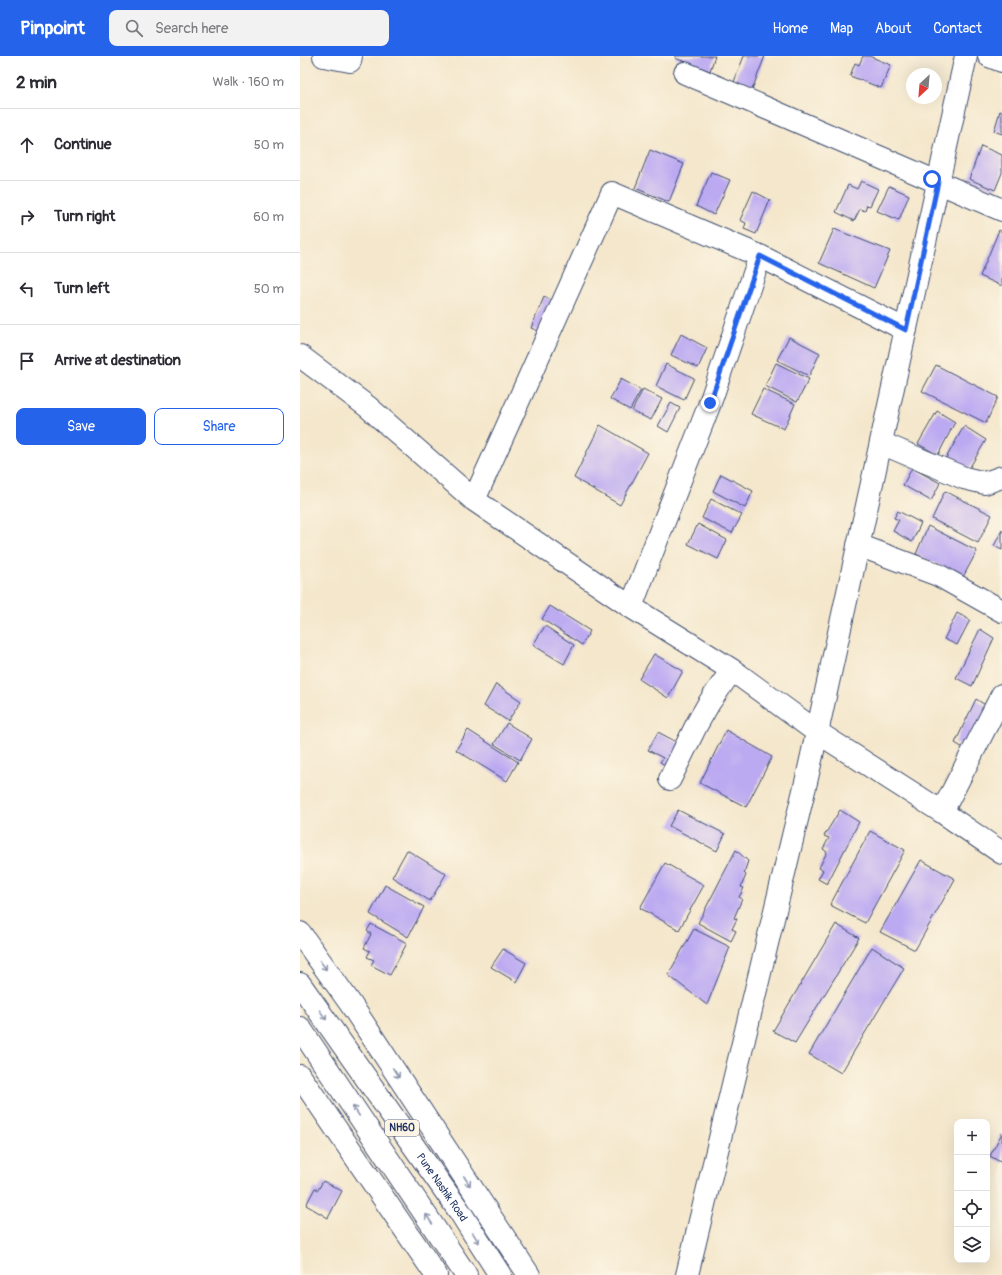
<!DOCTYPE html>
<meta charset="utf-8">
<style>
:root{--surface:#fff;--page:#f2f2f3;--text:#2b2b33;--muted:#7c7c81;--line:#e1e1e2;--accent:#2563eb}
body{margin:0;font-family:Pangolin,sans-serif;background:var(--page);color:var(--text)}
.controls{position:absolute;right:12px;bottom:12px;display:grid;overflow:hidden;border-radius:8px;box-shadow:0 4px 16px #0002}
.controls button{width:36px;height:36px;display:grid;place-items:center;padding:0;border:0;border-bottom:1px solid var(--line);background:var(--surface);color:var(--text);font:20px sans-serif}
.compass{position:absolute;left:606px;top:12px;width:36px;height:36px;border-radius:50%;background:var(--surface);box-shadow:0 4px 16px #0002;rotate:206deg}
.stop{position:absolute;width:12px;height:12px;margin:-9px;border:3px solid #2563eb;border-radius:50%;background:#fff}
.stop.end{background:#2563eb;border-color:#fff;box-shadow:0 1px 4px #0008}
.list{margin:0;padding:0;list-style:none}
h2{display:flex;justify-content:space-between;align-items:center;height:52px;margin:0;padding:0 16px;font-size:17px}
h2 small{font-size:13px;font-weight:400;color:var(--muted)}
.list li{display:grid;grid-template-columns:26px 1fr auto;gap:12px;align-items:center;box-sizing:border-box;height:72px;padding:0 16px;border-top:1px solid var(--line)}
.list b{display:block;font-size:15px;white-space:nowrap}
.list em{font-size:13px;font-style:normal;color:var(--muted)}
.actions{display:flex;gap:8px;padding:12px 16px}
.actions a{flex:1;padding:9px 0;border:1px solid var(--accent);border-radius:8px;text-align:center;font-size:14px;color:var(--accent)}
.actions .main{background:var(--accent);color:#fff}
.icon{flex:none;width:22px;height:22px;fill:none;stroke:currentColor;stroke-width:2;stroke-linecap:round;stroke-linejoin:round}
.map{position:relative;flex:none;width:702px;height:1219px;overflow:hidden}
header{display:flex;align-items:center;gap:24px;box-sizing:border-box;height:56px;padding:0 20px;background:var(--accent);color:#fff}
header strong{font-size:19px}
nav{display:flex;gap:22px;margin-inline-start:auto;font-size:14px}
.search{width:280px;height:36px;background:var(--page);display:flex;align-items:center;gap:10px;box-sizing:border-box;padding:0 14px;border-radius:8px;color:var(--muted);font-size:15px}
main{display:flex}
aside{flex:1;background:var(--surface)}
.map>svg:first-child{display:block}
.building{fill:#bba9f2}
.lines{fill:none;stroke-linecap:round;stroke-linejoin:round}
.minor-casing{stroke:#3c4b6e;stroke-width:24}
.highway-casing{stroke:#3c4b6e;stroke-width:24}
.minor{stroke:#fff;stroke-width:22}
.highway{stroke:#fff;stroke-width:22}
.oneway{stroke:#8d97ae}
.route{stroke:#2563eb;stroke-width:5}
.labels{text-anchor:middle;dominant-baseline:central;stroke-width:3;stroke-linejoin:round;paint-order:stroke}
.shield{fill:#fcf5e5;stroke:#5e6a86;stroke-width:1}
.shield-label{font-size:10px;font-weight:bold;fill:#1b2f5e}
.street-label{font-size:11px;fill:#1b2f5e;stroke:#fcf5e5}
</style>
<header>
<strong>Pinpoint</strong>
<div class="search"><svg class="icon" aria-label="search" viewBox="0 0 24 24"><circle cx="10" cy="10" r="6"/><path d="M15 15l6 6"/></svg>Search here</div>
<nav><a>Home</a><a>Map</a><a>About</a><a>Contact</a></nav>
</header>
<main>
<aside>
<h2>2 min<small>Walk · 160 m</small></h2>
<ul class="list">
<li><svg class="icon" aria-label="ahead" viewBox="0 0 24 24"><path d="M12 20V5M6 11l6-6 6 6"/></svg><div><b>Continue</b></div><em>50 m</em></li>
<li><svg class="icon" aria-label="right" viewBox="0 0 24 24"><path d="M7 20v-9h11M14 6l5 5-5 5"/></svg><div><b>Turn right</b></div><em>60 m</em></li>
<li><svg class="icon" aria-label="left" viewBox="0 0 24 24"><path d="M17 20v-9H6M10 6l-5 5 5 5"/></svg><div><b>Turn left</b></div><em>50 m</em></li>
<li><svg class="icon" aria-label="arrive" viewBox="0 0 24 24"><path d="M6 21V4h12l-3 4 3 4H6"/></svg><div><b>Arrive at destination</b></div></li>
</ul>
<div class="actions"><a class="main">Save</a><a>Share</a></div>
</aside>
<div class="map">
<svg width="702" height="1219" viewBox="0 0 702 1219">
<rect width="100%" height="100%" fill="#fcf5e5"/>
<filter id="ink" filterUnits="userSpaceOnUse"><feTurbulence type="fractalNoise" baseFrequency=".025" numOctaves="2"/><feDisplacementMap in="SourceGraphic" scale="8" xChannelSelector="R" yChannelSelector="G"/><feConvolveMatrix kernelMatrix="1 2 1 2 8 2 1 2 1" color-interpolation-filters="sRGB"/></filter>
<filter id="wash" filterUnits="userSpaceOnUse"><feTurbulence type="fractalNoise" baseFrequency=".012" numOctaves="4" result="noise"/><feDisplacementMap in="SourceGraphic" scale="16" xChannelSelector="R" yChannelSelector="G"/><feGaussianBlur stdDeviation="0.9" result="paint"/><feColorMatrix in="noise" values="0 0 0 0 0 0 0 0 0 0 0 0 0 0 0 0 0 1.4 0 .05"/><feComposite in="paint" operator="in"/></filter>
<g filter="url(#wash)">
<rect width="100%" height="100%" fill="#f4e7cc"/>
<g id="blocks">
<path class="building" d="M376 0H415L410 15 375 2Z
M444 0H465L450 39 432 31Z
M563 0H569L591 9 581 32 550 20 555 7 559 9Z
M700 55 702 56V78L694 75Z
M681 90 702 99V117L695 134 669 123Z
M350 94 384 108 369 146 335 132Z
M411 116 430 124 414 159 396 150Z
M561 125 578 133 570 150 567 149 565 155 560 153 554 165 536 156 548 129 557 133Z
M589 130 609 139 599 164 577 155Z
M453 135 470 144 456 178 444 173 446 167 440 164Z
M534 173 590 195 574 232 519 207Z
M699 174 702 176V230L680 220Z
M244 241 260 247 243 286 234 282 238 275 231 272Z
M381 278 407 292 398 312 371 299Z
M489 281 520 297 509 320 477 304Z
M476 307 509 323 497 346 465 330Z
M366 308 394 322 384 344 356 330Z
M636 309 698 341 686 367 622 335Z
M321 323 341 334 330 354 310 343Z
M343 333 362 343 351 364 332 355Z
M463 333 495 348 484 373 451 358Z
M371 347 380 352 368 376 358 370Z
M637 355 655 366 638 399 618 388Z
M300 369 348 397 320 449 274 422Z
M664 370 686 384 667 416 645 404Z
M612 412 640 427 631 445 603 429Z
M421 418 453 435 445 452 413 435Z
M645 435 692 459 678 487 632 463Z
M411 443 442 459 432 477 402 462Z
M598 455 621 467 612 486 593 475 599 464 594 462Z
M398 468 427 484 418 503 388 488Z
M628 470 677 495 663 521 616 498Z
M702 474V494L694 490Z
M250 550 290 575 282 589 242 563Z
M657 557 670 564 657 589 644 583Z
M245 570 274 589 264 608 233 589Z
M680 573 694 582 672 630 656 622Z
M354 598 383 615 368 642 339 623Z
M196 628 221 645 208 665 184 650Z
M676 643 690 652 668 695 655 687Z
M207 667 232 683 220 704 194 688Z
M168 674 218 706 207 725 156 694Z
M426 674 472 701 446 751 400 727Z
M358 676 384 690 372 713 360 706 363 702 348 694Z
M378 754 425 778 417 795 369 770Z
M540 754 559 766 527 828 518 823 523 814 519 812 527 796 523 793 529 782 524 780Z
M570 775 605 794 565 867 530 849Z
M107 794 146 818 130 845 92 821Z
M436 794 448 805 444 817 446 819 441 831 444 832 439 841 442 843 434 862 437 863 432 873 436 875 431 885 398 867Z
M621 804 655 823 615 894 580 876Z
M365 807 404 829 379 874 340 852Z
M85 829 124 851 108 881 70 858Z
M71 868 107 887 90 919 71 909 74 904 67 901 70 895 64 892 71 878 67 875Z
M536 868 559 882 495 987 473 975Z
M394 873 430 891 407 949 368 919Z
M572 891 604 912 541 1017 509 998Z
M203 893 226 907 216 926 191 911Z
M702 1077V1107L690 1100Z
M23 1125 42 1135 28 1162 6 1149 15 1132 18 1134Z"/>
</g>
</g>
<g filter="url(#ink)">
<use href="#blocks" fill-opacity="0" stroke="#3c4b6e" stroke-width="1"/>
<g class="lines">
<g class="minor-casing">
<path id="minor" d="M24 0 50 5 51 0
M689 0 702 5
M385 17 702 154
M0 300 68 351 174 444 331 551 432 614 517 676 642 756 702 797
M581 387 664 422 685 427 702 421
M174 444 312 137 460 200 606 274
M558 489 638 519 702 555
M331 551 410 347 460 200
M370 723 397 668 409 647 432 614
M642 756 702 639
M0 877 50 947 229 1219
M0 1020 136 1219
M387 1219 507 722 666 0"/>
</g>
<g class="highway-casing">
<g id="highway">
<path id="s1" d="M0 928 160 1156 200 1219"/>
<path d="M0 972 166 1219"/>
</g>
</g>
<use href="#minor" class="minor"/>
<use href="#highway" class="highway"/>
</g>
<defs><path id="oneway-shaft" d="M-6 0H5M1.5-3L5.5 0L1.5 3" fill="none" stroke-width="1.6" stroke-linecap="round" stroke-linejoin="round"/></defs>
<g class="oneway">
<use href="#oneway-shaft" transform="translate(23 909) rotate(54)"/>
<use href="#oneway-shaft" transform="translate(23 959) rotate(54)"/>
<use href="#oneway-shaft" transform="translate(96 1017) rotate(57)"/>
<use href="#oneway-shaft" transform="translate(56 1055) rotate(-124)"/>
<use href="#oneway-shaft" transform="translate(167 1125) rotate(57)"/>
<use href="#oneway-shaft" transform="translate(129 1163) rotate(-124)"/>
<use href="#oneway-shaft" transform="translate(176 1182) rotate(58)"/>
</g>
</g>
<g class="lines" filter="url(#ink)">
<path class="route" d="M410 347 460 200 606 274 638 126 632 123"/>
</g>
<g class="labels">
<rect class="shield" x="85" y="1064" width="34" height="16" rx="3"/>
<g class="shield-label">
<text x="102" y="1072">NH60</text>
</g>
<g class="street-label">
<text stroke="none"><textPath href="#s1" startOffset="248">Pune Nashik Road</textPath></text>
</g>
</g>
</svg>
<div class="controls">
<button>+</button>
<button>−</button>
<button><svg class="icon" aria-label="locate" viewBox="0 0 24 24"><circle cx="12" cy="12" r="6"/><path d="M12 2v4M12 18v4M2 12h4M18 12h4"/></svg></button>
<button><svg class="icon" aria-label="layers" viewBox="0 0 24 24"><path d="M12 4l9 5-9 5-9-5zM3 14l9 5 9-5"/></svg></button>
</div>
<svg class="compass" viewBox="-18 -18 36 36"><path d="M0-13l5 13h-10z" fill="#e53935"/><path d="M0 13l5-13h-10z" fill="#7c7c81"/></svg>
<div class="stop" style="left:632px;top:123px"></div>
<div class="stop end" style="left:410px;top:347px"></div>
</div>
</main>
